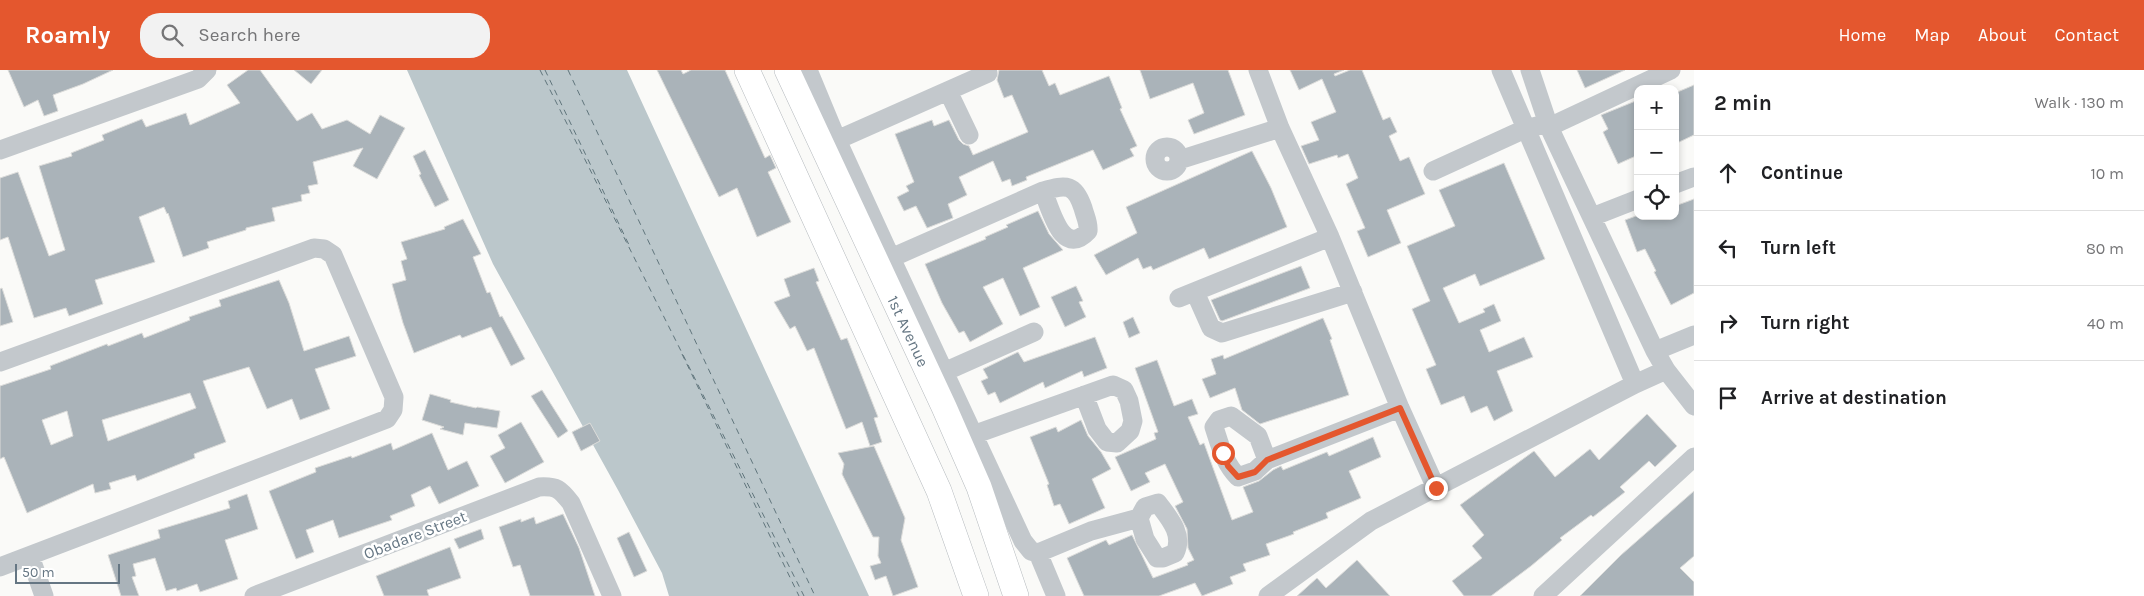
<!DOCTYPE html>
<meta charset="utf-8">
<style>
:root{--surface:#fff;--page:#f2f2f2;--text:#202124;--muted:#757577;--line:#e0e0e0;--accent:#e4572e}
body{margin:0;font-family:Karla,sans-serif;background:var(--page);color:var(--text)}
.controls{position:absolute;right:15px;top:15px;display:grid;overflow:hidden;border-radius:10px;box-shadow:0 2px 8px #0003}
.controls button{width:45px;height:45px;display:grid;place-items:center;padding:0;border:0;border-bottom:1px solid var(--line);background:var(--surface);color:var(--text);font:25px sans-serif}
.scale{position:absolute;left:15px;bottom:12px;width:105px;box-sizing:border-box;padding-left:5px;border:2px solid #657683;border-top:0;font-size:14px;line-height:18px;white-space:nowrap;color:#657683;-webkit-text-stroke:4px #fff;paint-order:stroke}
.stop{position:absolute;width:15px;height:15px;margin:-11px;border:4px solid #e4572e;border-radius:50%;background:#fff}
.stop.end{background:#e4572e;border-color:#fff;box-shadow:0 1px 5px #0008}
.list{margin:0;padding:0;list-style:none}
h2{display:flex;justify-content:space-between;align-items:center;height:65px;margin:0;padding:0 20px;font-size:21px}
h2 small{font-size:16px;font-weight:400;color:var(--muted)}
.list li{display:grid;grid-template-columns:32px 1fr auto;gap:15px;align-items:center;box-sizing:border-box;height:75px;padding:0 20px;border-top:1px solid var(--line)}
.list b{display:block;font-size:19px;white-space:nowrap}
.list em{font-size:16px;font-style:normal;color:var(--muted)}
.icon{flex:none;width:28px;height:28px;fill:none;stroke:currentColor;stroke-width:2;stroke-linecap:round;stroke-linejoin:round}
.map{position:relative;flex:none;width:1694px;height:526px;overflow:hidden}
header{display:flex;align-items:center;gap:30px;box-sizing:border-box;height:70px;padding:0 25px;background:var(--accent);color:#fff}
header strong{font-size:24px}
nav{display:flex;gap:28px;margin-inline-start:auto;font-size:18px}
.search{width:350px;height:45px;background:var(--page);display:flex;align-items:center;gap:12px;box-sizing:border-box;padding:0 18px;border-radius:20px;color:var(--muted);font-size:19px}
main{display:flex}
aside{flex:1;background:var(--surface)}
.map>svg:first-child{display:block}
.water{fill:#bbc7cb}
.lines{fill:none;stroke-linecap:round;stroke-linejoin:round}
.ferry{stroke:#60757c;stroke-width:1;stroke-dasharray:6 5;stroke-linecap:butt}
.building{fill:#aab3b9;stroke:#dcdcda;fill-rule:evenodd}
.major-casing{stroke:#b5babe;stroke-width:26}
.minor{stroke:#c3c8cc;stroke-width:19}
.major{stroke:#fff;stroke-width:25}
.route{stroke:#e4572e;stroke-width:6}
.labels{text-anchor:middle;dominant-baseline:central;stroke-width:5;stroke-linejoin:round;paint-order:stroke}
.street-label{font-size:16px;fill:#657683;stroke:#fff}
</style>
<header>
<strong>Roamly</strong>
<div class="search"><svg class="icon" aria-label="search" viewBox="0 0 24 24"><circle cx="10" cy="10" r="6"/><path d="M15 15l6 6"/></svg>Search here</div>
<nav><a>Home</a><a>Map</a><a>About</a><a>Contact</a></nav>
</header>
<main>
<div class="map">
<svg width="1694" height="526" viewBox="0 0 1694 526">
<rect width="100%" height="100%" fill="#fafaf8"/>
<path class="water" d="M407 0H627L869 526H669L662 503 618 420 493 194Z"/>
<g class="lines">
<path class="ferry" d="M540 0 804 526
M545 0 630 177
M568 0 815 526
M682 284 799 526"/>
</g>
<path class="building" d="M8 0H113L83 14 53 25 58 41 44 46 38 30 24 37Z
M248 0H260L297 51 312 43 322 59 347 50 370 64 380 45 405 58 377 109 353 96 363 78 313 92 318 114 308 116 310 123 301 125 302 131 272 138 275 151 246 158V160L207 172 209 178 183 187 168 143 167 144 164 137 139 147 155 192 95 210 103 234 69 246 66 238 34 248 8 167 0 170V108L18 102 49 186 65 180 39 96 72 86 71 83 104 70 102 65 142 49 146 57 186 43 190 55 240 33 227 15Z
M294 0H322L311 14Z
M657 0H681L683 4 691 0H725L765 88 770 85 776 98 768 102 791 152 757 167 737 118 719 127Z
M999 0H1042L1049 16 1055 13 1060 25 1109 6 1122 38 1120 39 1137 76 1130 79 1134 86 1103 100 1093 80 1026 107 1027 110 1012 116 1010 109 1002 112 993 91 959 107 967 125 948 134 953 148 927 158 916 136 904 141 897 127 909 121 906 116 914 112 895 64 932 50 934 56 949 50 959 70 963 74 969 76 973 85 1028 62 1012 25 1004 28 997 10Z
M1140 0H1228L1245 45 1194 64 1188 50 1204 43 1193 13 1150 29Z
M1290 0H1344L1334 4 1335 6 1350 0H1362L1383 50 1390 47 1397 62 1389 66 1400 91 1409 87 1425 124 1387 140 1401 173 1368 187 1357 161 1365 158 1346 114 1358 108 1348 84 1338 88 1337 85 1309 94 1301 76 1319 70 1311 52 1336 42 1322 9 1299 20Z
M1577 0H1625L1585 18Z
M1694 15V65L1675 74V23Z
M1638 30V85L1618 94 1603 62 1608 59 1601 45Z
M425 80 449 130 435 137 419 105 421 104 413 86Z
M1252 81 1271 118 1287 157 1209 189 1204 178 1153 200 1151 196 1143 199 1138 188 1106 205 1094 185 1137 163 1126 137Z
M1504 93 1545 189 1480 216 1475 204 1443 218 1459 253 1485 242 1483 239 1494 234 1501 251 1480 260 1489 282 1524 267 1533 287 1497 301 1513 341 1494 351 1487 336 1471 343 1464 326 1441 335 1426 299 1436 295 1412 239 1430 231 1407 176 1455 156 1439 120Z
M1694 129V223L1671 235 1654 202 1656 201 1645 179 1637 182 1625 150 1636 146H1675V136Z
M1038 141 1049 164 1063 180 1023 198 1040 237 1020 246 1003 208 983 217 1003 254 970 272 964 261 959 263 942 233 925 194 986 169 985 167 1008 157 1006 155Z
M463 149 481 184 473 187 487 223 490 222 500 247 502 246 525 289 511 296 491 257 462 268 460 265 414 283 403 253 392 214 406 210 401 191 407 189 401 172 445 159 444 157Z
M1301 196 1310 218 1222 251 1220 250 1211 230Z
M814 198 819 211 816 212 841 270 847 268 878 347 874 348 882 372 870 376 862 352 846 359 814 278 807 281 795 256 790 259 774 232 790 226 784 209Z
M279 210 289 233 304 281 349 266 356 286 315 299 330 339 300 350 292 329 267 339 249 297 203 311 226 372 194 384 195 388 137 411 135 405 109 413 111 419 95 423 93 414 27 443 4 387 0 389V316L51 299 50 296 107 274 108 276 142 263 144 268 190 250 189 247 221 236 219 230ZM190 323 196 338 108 371 102 350ZM67 341 73 366 51 375 42 350Z
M1076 216 1083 231 1079 232 1086 247 1065 257 1051 227Z
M2 218 13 252 0 256V219Z
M1133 247 1140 263 1129 268 1123 252Z
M1323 248 1332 269 1330 270 1349 325 1260 354 1242 340 1235 318 1210 328 1202 309 1216 304 1211 289 1223 285 1224 289Z
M1095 267 1107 298 1084 307 1082 301 1045 318 1043 312 1000 333 995 322 988 325 981 311 988 308 983 299 1018 282 1024 292Z
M1157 290 1174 336 1192 329 1198 344 1188 347 1200 375 1204 373 1232 450 1253 442 1243 417 1259 411 1273 400 1281 396 1283 400 1327 382 1329 386 1373 367 1381 387 1349 401 1361 428 1326 443 1328 448 1293 462 1294 464 1266 474 1270 485 1243 494 1246 501 1230 507 1233 514 1202 526 1195 513 1159 526H1084L1067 488 1106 470 1109 475 1132 465 1153 508 1188 495 1187 493 1194 490 1188 478 1187 459 1175 436 1183 432 1165 394 1145 403 1150 412 1131 421 1115 387 1156 369 1154 363 1158 362 1135 298Z
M542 320 568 361 558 368 531 326Z
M430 324 451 330 450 332 476 338 477 337 500 341 497 358 465 353 463 365 440 359 444 357 422 350Z
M1647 344 1677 376 1655 397 1649 391 1620 417 1625 422 1593 447 1591 445 1560 468 1562 470 1531 496 1491 526H1464L1452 511 1482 488 1472 476 1484 465 1460 435 1534 381 1555 407 1590 379 1599 390Z
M1081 350 1088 366 1101 382 1111 399 1092 409 1105 438 1069 454 1060 434 1054 436 1047 415 1049 414 1030 367 1056 357 1058 362Z
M521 352 544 392 505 413 490 386 505 378 498 365Z
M590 353 600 371 581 381 572 362Z
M432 363 448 400 467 391 479 416 439 434 430 416 411 425 415 436 390 446 392 450 339 468 333 450 306 460 314 482 296 489 269 421 316 402 315 398 351 386 352 388 391 373 393 380Z
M874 376 905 448 901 470 918 517 893 526 886 506 875 510 870 496 881 493 878 486 879 467H873L842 404 844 394 838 383Z
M1694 421V486L1680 498 1694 512V526H1580L1621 485Z
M247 424 258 459 225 470 238 509 200 522 197 514 177 521 176 518 166 521 155 488 133 494 136 506 132 507 139 526H121L108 485 160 468 158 460 230 438 228 431Z
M563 444 579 478 595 526H530L520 495 513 497 499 457 521 449V452L534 447 536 454Z
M481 459 484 469 459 479 454 469Z
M629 462 647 501 634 507 617 468Z
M450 477 461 508 427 520 429 526H384L376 506Z
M1357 490 1390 526H1297L1317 508 1326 518Z"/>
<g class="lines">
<g class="major-casing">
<g id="major">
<path d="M747 0 939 421 976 526"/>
<path id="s1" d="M787 0 944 337 979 417 1016 526"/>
</g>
</g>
<path class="minor" d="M808 0 837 70 891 188 1023 471 1031 481 1038 483 1091 461 1139 448 1145 437 1158 433C1169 448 1184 464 1175 483L1163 488H1157L1145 469 1139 448
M1258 0 1280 58 1330 167 1400 338 1436 418
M1501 0 1635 314
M1530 0 1549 57 1655 281 1666 300 1694 336
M948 21 969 65
M1549 57 1671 0
M837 70 988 3
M1155 89a12 12 0 1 1 24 0a12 12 0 1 1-24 0Z
M0 80 198 9 207 0
M1179 90 1280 58
M1433 101 1525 59 1537 56
M1675 114 1694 107
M1592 147 1638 129
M891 188 1043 121C1067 114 1075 114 1083 138 1085 146 1089 153 1088 161 1062 189 1051 139 1043 121
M1195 222 1211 258 1222 263 1353 222
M1179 228 1330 167
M1655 281 1694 265
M0 292 314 178 324 179 333 185 394 327 393 340 387 349 0 497
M944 302 1034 262
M973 365 1113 315 1124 320 1129 331 1133 351 1130 361 1117 373 1107 372 1097 359 1084 325
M1267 390 1258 366 1231 346 1219 350 1214 357C1220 375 1224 393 1238 407L1255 401 1267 390 1400 338
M1038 483 1056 526
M30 486 44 526
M254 526 539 417C557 416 560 419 571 433L612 526
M1268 526 1371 451 1635 314 1666 300
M1543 526 1694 387"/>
<use href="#major" class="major"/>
</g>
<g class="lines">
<path class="route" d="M1223 383 1228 396 1238 407 1255 402 1267 390 1400 338 1436 418"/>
</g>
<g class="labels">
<g class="street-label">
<text stroke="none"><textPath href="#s1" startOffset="288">1st Avenue</textPath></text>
<text transform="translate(415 465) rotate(-21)">Obadare Street</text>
</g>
</g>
</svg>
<div class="controls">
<button>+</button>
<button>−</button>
<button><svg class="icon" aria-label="locate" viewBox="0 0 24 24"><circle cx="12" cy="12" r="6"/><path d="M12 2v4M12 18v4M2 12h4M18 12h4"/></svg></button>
</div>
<div class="scale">50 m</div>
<div class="stop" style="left:1223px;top:383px"></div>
<div class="stop end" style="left:1436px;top:418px"></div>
</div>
<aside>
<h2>2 min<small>Walk · 130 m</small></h2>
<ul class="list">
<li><svg class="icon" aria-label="ahead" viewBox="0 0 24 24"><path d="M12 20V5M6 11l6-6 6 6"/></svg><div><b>Continue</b></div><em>10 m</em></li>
<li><svg class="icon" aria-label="left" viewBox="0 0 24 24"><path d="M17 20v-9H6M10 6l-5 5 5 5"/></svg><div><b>Turn left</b></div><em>80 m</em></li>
<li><svg class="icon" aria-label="right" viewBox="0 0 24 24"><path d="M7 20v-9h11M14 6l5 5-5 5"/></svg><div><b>Turn right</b></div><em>40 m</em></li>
<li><svg class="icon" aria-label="arrive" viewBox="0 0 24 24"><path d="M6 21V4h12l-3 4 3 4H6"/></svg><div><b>Arrive at destination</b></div></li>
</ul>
</aside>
</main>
